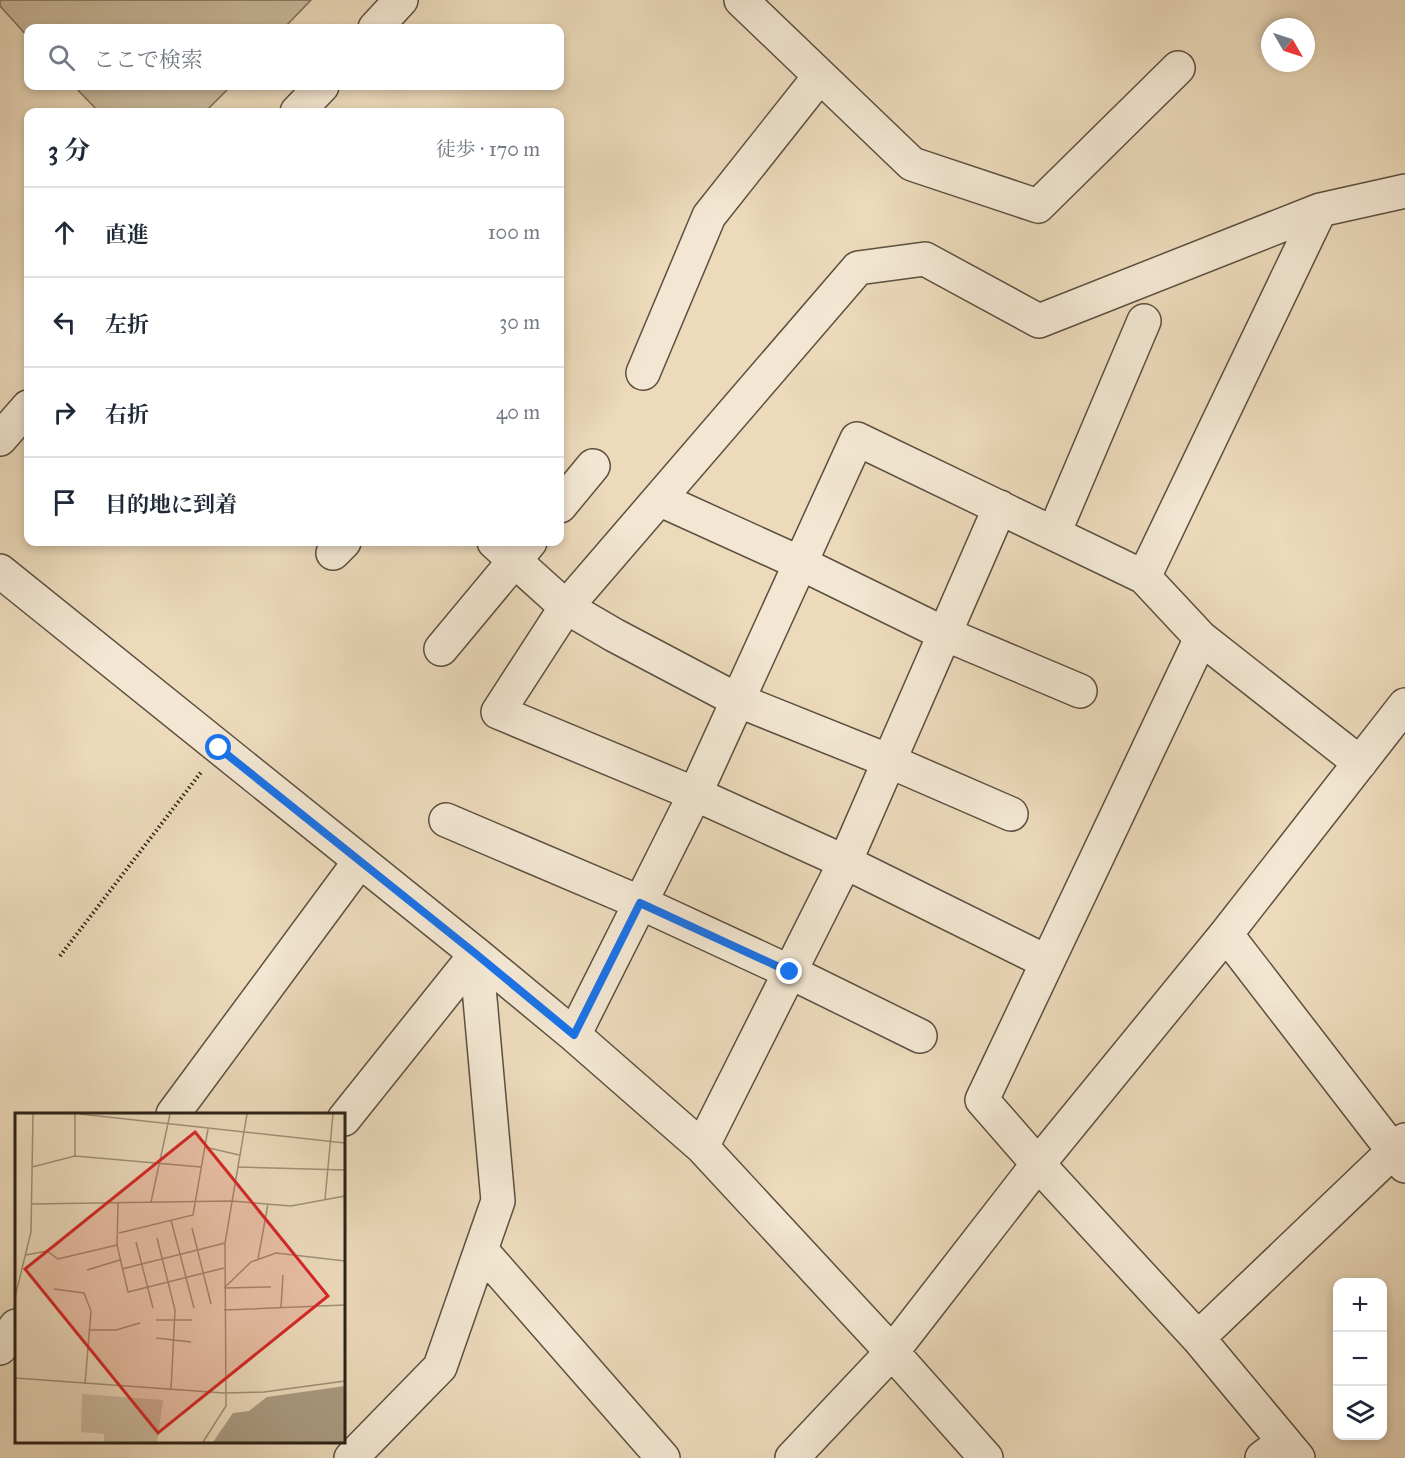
<!DOCTYPE html>
<html lang="ja">
<meta charset="utf-8">
<style>
:root{--surface:#fff;--page:#f6f6f7;--text:#1f2937;--muted:#747a83;--line:#e0e1e3}
body{margin:0;font-family:"IM FELL Great Primer","Noto Serif JP",serif;background:var(--page);color:var(--text)}
.controls{position:absolute;right:18px;bottom:18px;display:grid;overflow:hidden;border-radius:12px;box-shadow:0 3px 9px #0003}
.controls button{width:54px;height:54px;display:grid;place-items:center;padding:0;border:0;border-bottom:2px solid var(--line);background:var(--surface);color:var(--text);font:30px sans-serif}
.compass{position:absolute;left:1261px;top:18px;width:54px;height:54px;border-radius:50%;background:var(--surface);box-shadow:0 3px 9px #0003;rotate:129deg}
.stop{position:absolute;width:18px;height:18px;margin:-14px;border:4px solid #1a73e8;border-radius:50%;background:#fff}
.stop.end{background:#1a73e8;border-color:#fff;box-shadow:0 2px 6px #0008}
.list{margin:0;padding:0;list-style:none}
h2{display:flex;justify-content:space-between;align-items:center;height:78px;margin:0;padding:0 24px;font-size:26px}
h2 small{font-size:20px;font-weight:400;color:var(--muted)}
.list li{display:grid;grid-template-columns:39px 1fr auto;gap:18px;align-items:center;box-sizing:border-box;height:90px;padding:0 24px;border-top:2px solid var(--line)}
.list b{display:block;font-size:22px;white-space:nowrap}
.list em{font-size:20px;font-style:normal;color:var(--muted)}
.icon{flex:none;width:33px;height:33px;fill:none;stroke:currentColor;stroke-width:2;stroke-linecap:round;stroke-linejoin:round}
.map{position:relative;flex:none;width:1405px;height:1458px;overflow:hidden}
.search{position:absolute;background:var(--surface);box-shadow:0 3px 9px #0003;left:24px;top:24px;width:540px;height:66px;display:flex;align-items:center;gap:15px;box-sizing:border-box;padding:0 21px;border-radius:12px;color:var(--muted);font-size:22px}
.panel{position:absolute;background:var(--surface);box-shadow:0 3px 9px #0003;left:24px;top:108px;width:540px;height:438px;border-radius:12px}
.map>svg:first-child{display:block}
.green{fill:#cbbb9f;stroke:#7b6e5b;stroke-width:1.5}
.lines{fill:none;stroke-linecap:round;stroke-linejoin:round}
.minor-casing{stroke:#5b5040;stroke-width:36}
.path{stroke:#2b2217;stroke-width:4;stroke-dasharray:1.5 3;stroke-linecap:butt}
.minor{stroke:#f3e7d3;stroke-width:33}
.route{stroke:#1a73e8;stroke-width:8}
.inset-road{fill:none;stroke:#9f9079;stroke-width:1.5}
.view{fill:#d62828;fill-opacity:0.15;stroke:#d62828;stroke-width:3}
.inset-edge{fill:none;stroke:#2b2217;stroke-width:3}
</style>
<div class="map">
<svg width="1405" height="1458" viewBox="0 0 1405 1458">
<rect width="100%" height="100%" fill="#ecdabb"/>
<filter id="stains"><feTurbulence type="fractalNoise" baseFrequency=".00333" numOctaves="4"/><feColorMatrix values="0 0 0 0 .2 0 0 0 0 .09 0 0 0 0 .02 0 0 0 .5 -.17"/></filter>
<radialGradient id="worn" r=".72"><stop offset=".6" stop-color="#630" stop-opacity="0"/><stop offset="1" stop-color="#630" stop-opacity=".3"/></radialGradient>
<path class="green" d="M0 0H311L284 28H28V37L0 6Z
M74 86H231L205 112H99Z"/>
<g class="lines">
<g class="minor-casing">
<path id="minor" d="M741 0 912 164 1038 206 1178 68
M375 28 401 0
M297 112 322 86
M643 373 709 216 820 76
M0 439 28 407
M670 504 800 563 945 634 1080 691
M560 506 593 466
M1054 533 1144 321
M494 542 566 607 614 635 737 700 889 761 1011 814
M333 553 344 542
M0 571 476 954 574 1035 702 1147 892 1352 986 1458
M1144 577 1320 210 1405 191
M1201 638 982 1100 1038 1164 1198 1338 1298 1458
M441 649 530 542
M446 820 641 903 790 972 920 1036
M1226 934 1405 1166
M1047 962 845 862 695 794 498 712 566 607 858 268 925 259 1039 321 1320 210
M574 1035 695 794 857 439 1144 577 1201 638 1360 763
M173 1114 360 861
M344 1119 476 954
M702 1147 845 862 1000 507
M481 1250 663 1458
M1198 1338 1405 1140
M0 1348 16 1326
M351 1458 440 1367 498 1201 476 954
M792 1458 892 1352 1038 1164 1226 934 1405 705
M1262 1458 1284 1441"/>
</g>
<path class="path" d="M60 956 202 771"/>
<use href="#minor" class="minor"/>
</g>
<g class="lines">
<path class="route" d="M219 748 476 954 574 1035 640 903 790 972"/>
</g>
<g transform="translate(15 1113)">
<rect width="330" height="330" fill="#ecdabb"/>
<path d="M67 281 148 287 142 329H89V321L66 319Z" fill="#cbbb9f"/>
<path d="M330 273V329H198L218 300 234 298 252 284Z" fill="#aa9b83"/>
<path class="inset-road" d="M60 1V43M65 1 330 30M190 34 224 42M17 54 60 43 186 54M222 54 330 57M310 86 318 1M136 89 155 1M103 90 102 132 113 179 209 155M16 91 216 88 276 93 330 83M156 107 179 195M177 115 196 191M104 120 178 102 193 16M142 125 160 197 156 277M121 129 138 195M11 142 32 138 43 146 102 132M243 146 253 91M107 156 210 130M72 157 105 147M209 175 236 149 261 140 330 148M210 175 256 174M39 176 69 180 76 198 70 271M0 184 16 119 18 1M266 194 268 162M209 197 330 192M141 207H177M74 217H101L125 210M141 225 176 229M0 265 209 280 249 279 330 268M188 329 211 293 210 130 232 1"/>
<path class="view" d="M180 19 313 183 143 320 10 156Z"/>
<rect width="330" height="330" class="inset-edge"/>
</g>
<rect width="100%" height="100%" filter="url(#stains)"/>
<rect width="100%" height="100%" fill="url(#worn)"/>
</svg>
<div class="controls">
<button>+</button>
<button>−</button>
<button><svg class="icon" aria-label="layers" viewBox="0 0 24 24"><path d="M12 4l9 5-9 5-9-5zM3 14l9 5 9-5"/></svg></button>
</div>
<svg class="compass" viewBox="-18 -18 36 36"><path d="M0-13l5 13h-10z" fill="#e53935"/><path d="M0 13l5-13h-10z" fill="#747a83"/></svg>
<div class="stop" style="left:219px;top:748px"></div>
<div class="stop end" style="left:790px;top:972px"></div>
<div class="search"><svg class="icon" aria-label="search" viewBox="0 0 24 24"><circle cx="10" cy="10" r="6"/><path d="M15 15l6 6"/></svg>ここで検索</div>
<section class="panel">
<h2>3 分<small>徒歩 · 170 m</small></h2>
<ul class="list">
<li><svg class="icon" aria-label="ahead" viewBox="0 0 24 24"><path d="M12 20V5M6 11l6-6 6 6"/></svg><div><b>直進</b></div><em>100 m</em></li>
<li><svg class="icon" aria-label="left" viewBox="0 0 24 24"><path d="M17 20v-9H6M10 6l-5 5 5 5"/></svg><div><b>左折</b></div><em>30 m</em></li>
<li><svg class="icon" aria-label="right" viewBox="0 0 24 24"><path d="M7 20v-9h11M14 6l5 5-5 5"/></svg><div><b>右折</b></div><em>40 m</em></li>
<li><svg class="icon" aria-label="arrive" viewBox="0 0 24 24"><path d="M6 21V4h12l-3 4 3 4H6"/></svg><div><b>目的地に到着</b></div></li>
</ul>
</section>
</div>
